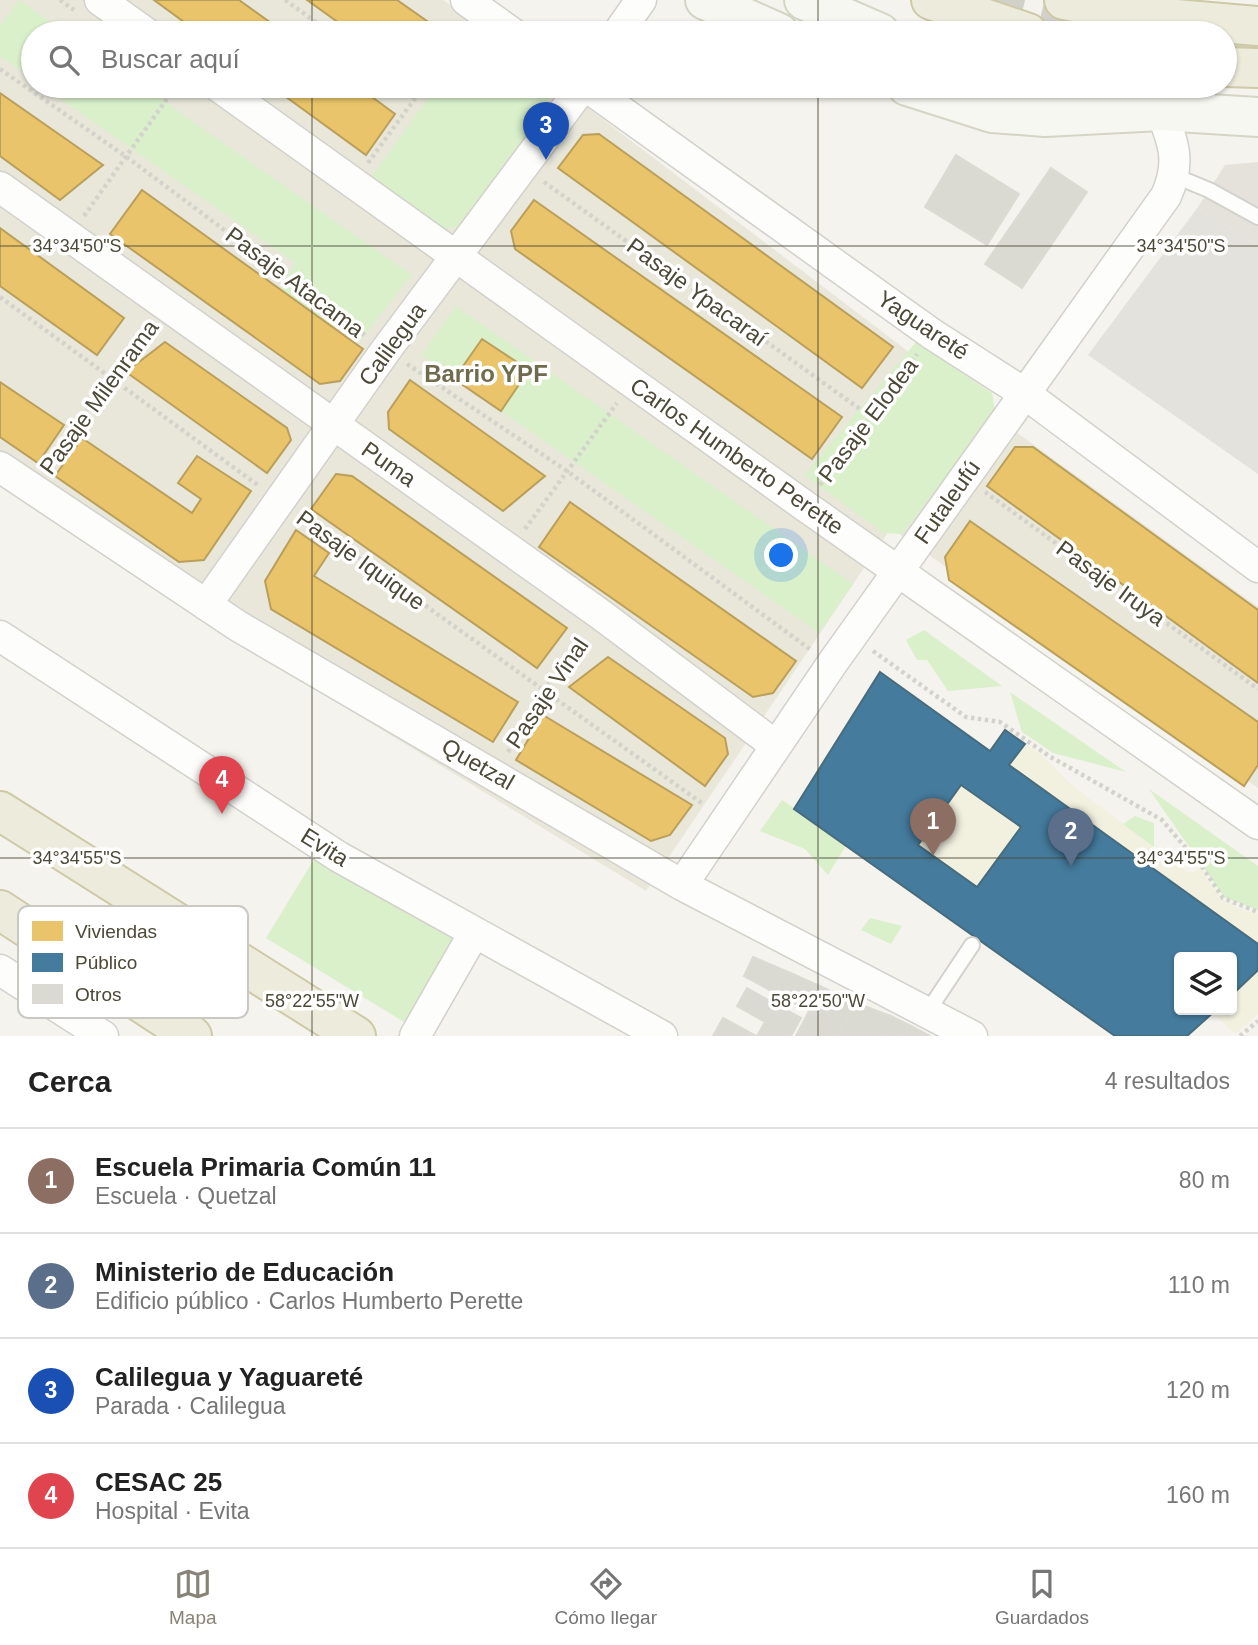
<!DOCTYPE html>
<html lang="es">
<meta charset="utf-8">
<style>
:root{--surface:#fff;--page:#f2f2f2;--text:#222;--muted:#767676;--line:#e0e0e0;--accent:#878477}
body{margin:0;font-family:Helvetica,sans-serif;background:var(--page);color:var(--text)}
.controls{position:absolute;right:21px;bottom:21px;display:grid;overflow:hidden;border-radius:7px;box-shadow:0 2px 5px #0004}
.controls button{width:63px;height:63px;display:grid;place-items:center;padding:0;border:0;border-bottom:2px solid var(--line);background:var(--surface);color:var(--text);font:35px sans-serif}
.you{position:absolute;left:782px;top:556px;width:24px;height:24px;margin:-18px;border:5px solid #fff;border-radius:50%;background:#1a73e8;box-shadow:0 0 0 10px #1a73e833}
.badge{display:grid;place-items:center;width:46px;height:46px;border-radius:50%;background:var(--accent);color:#fff;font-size:23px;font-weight:700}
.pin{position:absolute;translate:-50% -58px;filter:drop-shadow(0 2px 4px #0008)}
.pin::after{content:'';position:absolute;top:37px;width:24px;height:21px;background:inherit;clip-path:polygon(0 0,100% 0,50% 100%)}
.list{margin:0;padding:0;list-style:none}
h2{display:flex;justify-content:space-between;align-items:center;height:91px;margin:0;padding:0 28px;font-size:30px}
h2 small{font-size:23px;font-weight:400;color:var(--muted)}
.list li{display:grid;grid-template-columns:46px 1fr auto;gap:21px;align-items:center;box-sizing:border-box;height:105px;padding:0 28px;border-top:2px solid var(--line)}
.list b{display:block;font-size:26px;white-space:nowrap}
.list p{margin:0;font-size:23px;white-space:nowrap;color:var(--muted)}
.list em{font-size:23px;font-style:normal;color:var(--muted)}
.icon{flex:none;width:38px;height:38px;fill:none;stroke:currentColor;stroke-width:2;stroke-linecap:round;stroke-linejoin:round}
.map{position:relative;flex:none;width:1258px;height:1036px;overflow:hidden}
.search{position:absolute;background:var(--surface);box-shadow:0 2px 5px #0004;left:21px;right:21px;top:21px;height:77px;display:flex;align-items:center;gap:18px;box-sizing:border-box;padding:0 24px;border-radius:38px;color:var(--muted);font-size:26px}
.sheet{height:511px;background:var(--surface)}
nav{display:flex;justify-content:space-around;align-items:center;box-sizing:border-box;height:98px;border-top:2px solid var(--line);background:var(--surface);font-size:19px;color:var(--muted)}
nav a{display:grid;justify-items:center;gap:4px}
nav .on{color:var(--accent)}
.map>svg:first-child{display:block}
.residential{fill:#e8e7da}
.industrial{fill:#e4e2db}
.education{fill:#f2f1df;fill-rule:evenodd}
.green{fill:#d9f0cb}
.parking{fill:#e3e2dc}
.homes{fill:#e9c46a;stroke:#ba9f5b;stroke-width:2}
.public{fill:#457b9d;stroke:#476c7e;stroke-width:2;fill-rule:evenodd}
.building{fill:#dbdad2;stroke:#dcdbd3;stroke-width:2}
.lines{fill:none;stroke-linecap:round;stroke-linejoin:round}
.secondary-tunnel{stroke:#d2d1c9;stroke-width:38;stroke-dasharray:38 19;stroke-linecap:butt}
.lane-casing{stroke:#d2d1cb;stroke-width:18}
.street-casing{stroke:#d2d1cb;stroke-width:33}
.secondary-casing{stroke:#d5d5c5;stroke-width:42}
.highway-casing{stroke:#cec9a6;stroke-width:42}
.path{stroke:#d4d3cb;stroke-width:4.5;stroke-dasharray:3.5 3.5;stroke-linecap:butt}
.lane{stroke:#fdfdfc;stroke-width:14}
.street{stroke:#fdfdfc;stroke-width:30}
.secondary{stroke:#f7f7f1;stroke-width:38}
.highway{stroke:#edebdb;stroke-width:38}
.ticks{fill:none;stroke:#4c4937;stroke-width:2;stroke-opacity:0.45}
.labels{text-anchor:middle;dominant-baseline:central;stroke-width:7;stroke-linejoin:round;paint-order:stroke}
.street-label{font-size:23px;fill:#4c4937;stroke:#fff}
.neighbourhood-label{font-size:24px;font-weight:bold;fill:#706b4d;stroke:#fff}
.key{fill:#fff;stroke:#c9c8c3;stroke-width:2}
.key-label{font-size:19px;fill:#4c4937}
.ticks-label{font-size:18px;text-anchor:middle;fill:#4c4937;stroke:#fff;stroke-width:7;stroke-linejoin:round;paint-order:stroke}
</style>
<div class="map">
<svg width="1258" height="1036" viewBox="0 0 1258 1036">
<rect width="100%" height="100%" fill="#f4f3ed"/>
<path class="residential" d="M0 0H443L489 33H33V86H559L980 406 1258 607V788L891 528 646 891 266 659 0 487Z"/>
<path class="industrial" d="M1258 162V246L1198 207 1225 165Z"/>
<path class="education" d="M880 672 989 751 1005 730 1040 754 1074 787 1189 873 1200 869 1221 899 1244 911 1258 914V1014L1235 1034 1213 1013 1187 1036H1115L847 846 828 875 805 849 760 831 782 800 795 808ZM1179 957H1232V1010H1179Z"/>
<path class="green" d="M19 0 67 33H33V79L0 56V26Z
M42 86H142L412 275 358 343 279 289 295 263Z
M437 86H545L549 107 465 225 443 229 370 179Z
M456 306 853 584 819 633 421 355Z
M916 342 992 393 995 411 902 534 884 533 804 475Z
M924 630 1002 686 948 691 927 660H917L906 640Z
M1010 692 1126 772 1053 753 1022 732Z
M1149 789 1258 866V910L1224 897Z
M782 800 846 845 828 875 805 849 760 831Z
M1135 816 1154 823V847L1123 824Z
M316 856 465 946 414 1028 266 938Z
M870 918 902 926 891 944 861 930Z"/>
<path class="parking" d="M1198 207 1258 246V474L1088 355Z"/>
<path class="homes" d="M154 0H239L285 33H199Z
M307 0H397L444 33H353Z
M271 86H357L395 114 366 155Z
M0 93 103 165 60 200 0 156Z
M599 134 893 347 862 388 558 168 583 135Z
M142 190 363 349 340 381 320 384 110 234Z
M534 200 842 417 812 459 515 249 511 231Z
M0 228 124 318 97 355 0 286Z
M482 339 529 370 501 411 454 379Z
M165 342 287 428 291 440 267 473 126 372Z
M410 380 545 476 503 511 389 429 388 412Z
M0 382 64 425 38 463 0 437Z
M82 438 192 513 201 499 178 483 197 456 251 491 204 560 179 562 55 476Z
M1015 447H1033L1258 610V683L987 486Z
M336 474 352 476 567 628 537 668 311 509Z
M570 502 796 661 773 693 753 697 539 547Z
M970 521 1258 722V765L1244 786 949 580 945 557Z
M296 530 329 553 314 576 518 702 493 742 271 609 265 581Z
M608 657 725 738 728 754 705 786 569 687Z
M543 715 692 805 670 835 651 841 516 760Z"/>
<path class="public" d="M880 672 990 751 1005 730 1025 744 1009 765 1258 944V970L1232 995V957H1179V1010H1216L1187 1036H1115L794 809ZM961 785 1021 827 977 887 918 845Z"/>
<path class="building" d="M956 155 1019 194 987 245 925 207Z
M1051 168 1087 192 1022 288 985 264Z
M753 957 786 971 775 993 744 976Z
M786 971 822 987 809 1011 775 993Z
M822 987 856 1003 842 1029 809 1011Z
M747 988 775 1004 765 1022 737 1006Z
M856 1003 891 1016 881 1036H838Z
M775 1004 801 1018 791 1036H757Z
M809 1011 842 1029 838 1036H796Z
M891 1016 909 1025 904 1036H881Z
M723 1018 756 1036H713Z
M909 1025 930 1036H904Z"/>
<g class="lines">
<path class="secondary-tunnel" d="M986 0 1120 33
M1225 45 1258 47"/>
<g class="lane-casing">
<path id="lane" d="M1175 176 1209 190 1258 217
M928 1011 972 945"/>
</g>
<g class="street-casing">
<path id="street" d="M100 0 146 33
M466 0 512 33
M618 33 641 0
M218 86 805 506 1258 824
M586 86 932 334 1024 393 1258 567
M0 187 600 614 775 745
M0 467 238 626 682 885 972 1036
M206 605 386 350 583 86
M0 636 339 857 662 1036
M682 885 831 665 1166 196C1181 163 1174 143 1161 111
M0 970 103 1036
M415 1036 474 933"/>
</g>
<g class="secondary-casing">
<path id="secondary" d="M705 0 779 33
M804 0 880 33
M907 86 992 113 1045 117 1161 111
M1030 86 1161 111 1258 117"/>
</g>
<g class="highway-casing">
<path id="highway" d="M931 0 1028 33
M1064 0 1141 16 1258 26
M1225 67 1258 68
M0 811 356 1036
M0 910 192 1036"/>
</g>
<path class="path" d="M60 0 74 10
M285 0 331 33
M0 69 128 158 365 335
M178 86 192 96
M405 86 417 95
M368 163 424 86
M544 182 871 417
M84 216 176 86
M0 297 259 486
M407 364 567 471 811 650
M47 468 109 378 151 325
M820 485 917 354
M985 492 1258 689
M300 516 703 804
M525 529 617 403
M873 651 966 717 1000 722 1049 756 1162 820 1203 868 1223 898 1258 912
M508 752 543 692 584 637
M1240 1036 1258 1021"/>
<use href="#lane" class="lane"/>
<use href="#street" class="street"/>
<use href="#secondary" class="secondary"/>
<use href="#highway" class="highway"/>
</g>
<path class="ticks" d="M312 0V33M818 0V33M312 86V1036M818 86V1036M0 246H1258M0 858H1258"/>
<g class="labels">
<g class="street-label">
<text transform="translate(295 282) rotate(37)">Pasaje Atacama</text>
<text transform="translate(697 292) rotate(36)">Pasaje Ypacaraí</text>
<text transform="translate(923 325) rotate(34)">Yaguareté</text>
<text transform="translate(392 344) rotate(-54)">Calilegua</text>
<text transform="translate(99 397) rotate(-54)">Pasaje Milenrama</text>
<text transform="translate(868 420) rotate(-53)">Pasaje Elodea</text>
<text transform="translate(737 456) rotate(35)">Carlos Humberto Perette</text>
<text transform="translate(389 464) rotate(35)">Puma</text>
<text transform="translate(947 502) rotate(-55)">Futaleufú</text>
<text transform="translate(361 560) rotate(36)">Pasaje Iquique</text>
<text transform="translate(1111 583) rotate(36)">Pasaje Iruya</text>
<text transform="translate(547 693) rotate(-56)">Pasaje Vinal</text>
<text transform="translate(478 764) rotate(30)">Quetzal</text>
<text transform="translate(325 847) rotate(32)">Evita</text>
</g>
<g class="neighbourhood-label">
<text x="486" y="373">Barrio YPF</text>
</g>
</g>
<rect x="18" y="906" width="230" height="112" rx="10" class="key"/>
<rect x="32" y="921" width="31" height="20" fill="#e9c46a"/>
<rect x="32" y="953" width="31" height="19" fill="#457b9d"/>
<rect x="32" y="984" width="31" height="20" fill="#dbdad2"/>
<g class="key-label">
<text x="75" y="938">Viviendas</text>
<text x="75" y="969">Público</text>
<text x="75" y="1001">Otros</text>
</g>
<g class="ticks-label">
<text x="77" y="252">34°34'50"S</text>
<text x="1181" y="252">34°34'50"S</text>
<text x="77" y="864">34°34'55"S</text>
<text x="1181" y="864">34°34'55"S</text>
<text x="312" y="1007">58°22'55"W</text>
<text x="818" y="1007">58°22'50"W</text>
</g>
</svg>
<div class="controls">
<button><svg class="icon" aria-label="layers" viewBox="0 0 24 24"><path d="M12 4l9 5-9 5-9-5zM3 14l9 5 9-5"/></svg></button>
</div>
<div class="you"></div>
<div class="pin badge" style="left:933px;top:856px;background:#8d6e63">1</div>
<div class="pin badge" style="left:1071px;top:866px;background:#5c6f8a">2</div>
<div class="pin badge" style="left:546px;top:160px;background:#1a4fb4">3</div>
<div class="pin badge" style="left:222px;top:814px;background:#e0444e">4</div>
<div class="search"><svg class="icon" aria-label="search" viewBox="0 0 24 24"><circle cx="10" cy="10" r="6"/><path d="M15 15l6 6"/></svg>Buscar aquí</div>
</div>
<section class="sheet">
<h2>Cerca<small>4 resultados</small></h2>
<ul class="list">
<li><span class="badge" style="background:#8d6e63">1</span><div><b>Escuela Primaria Común 11</b><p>Escuela · Quetzal</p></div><em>80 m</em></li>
<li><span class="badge" style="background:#5c6f8a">2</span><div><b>Ministerio de Educación</b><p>Edificio público · Carlos Humberto Perette</p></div><em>110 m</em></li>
<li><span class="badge" style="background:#1a4fb4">3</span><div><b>Calilegua y Yaguareté</b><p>Parada · Calilegua</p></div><em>120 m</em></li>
<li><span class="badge" style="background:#e0444e">4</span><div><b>CESAC 25</b><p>Hospital · Evita</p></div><em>160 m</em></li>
</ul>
</section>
<nav>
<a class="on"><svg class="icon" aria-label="map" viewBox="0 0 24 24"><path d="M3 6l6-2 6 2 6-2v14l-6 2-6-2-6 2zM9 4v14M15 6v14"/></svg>Mapa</a>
<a><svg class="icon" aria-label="directions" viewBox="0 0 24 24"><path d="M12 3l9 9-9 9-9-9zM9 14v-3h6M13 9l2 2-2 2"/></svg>Cómo llegar</a>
<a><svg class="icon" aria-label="saved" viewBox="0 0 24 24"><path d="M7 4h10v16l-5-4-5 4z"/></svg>Guardados</a>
</nav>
